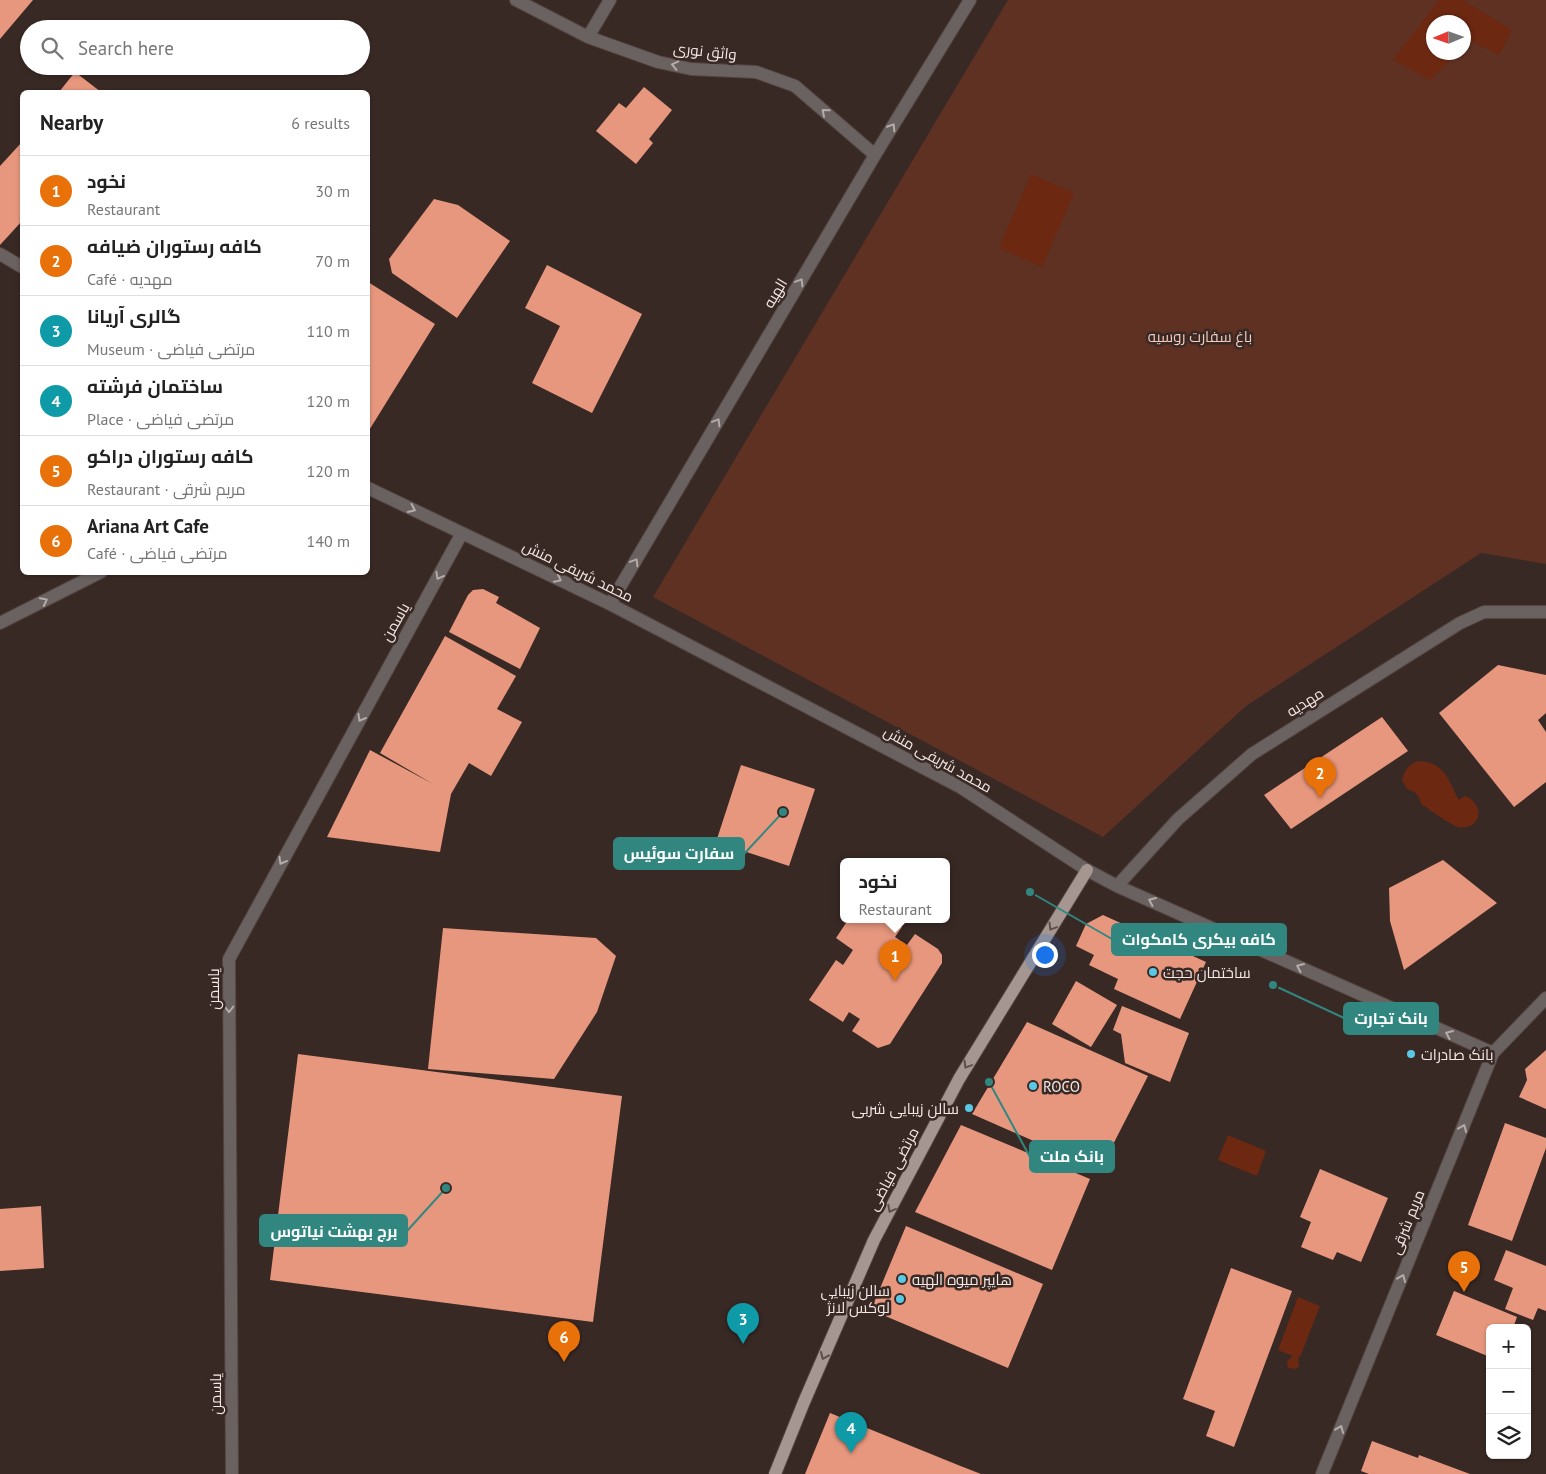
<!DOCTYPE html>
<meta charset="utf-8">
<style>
:root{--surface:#fff;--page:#f6f6f6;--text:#222;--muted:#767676;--line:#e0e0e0;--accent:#3b6d7a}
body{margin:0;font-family:"PT Sans",Cairo,sans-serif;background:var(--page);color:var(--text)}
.controls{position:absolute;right:15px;bottom:15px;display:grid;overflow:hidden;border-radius:8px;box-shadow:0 1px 4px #0004}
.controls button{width:45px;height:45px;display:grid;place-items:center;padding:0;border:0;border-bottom:1px solid var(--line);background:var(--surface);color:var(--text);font:25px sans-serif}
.compass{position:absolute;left:1426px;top:15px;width:45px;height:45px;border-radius:50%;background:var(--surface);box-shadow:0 1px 4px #0004;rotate:268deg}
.you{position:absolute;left:1044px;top:954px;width:18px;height:18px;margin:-12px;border:4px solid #fff;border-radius:50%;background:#1a73e8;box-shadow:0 0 0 8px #1a73e833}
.badge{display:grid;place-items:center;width:32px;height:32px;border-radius:50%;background:var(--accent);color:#fff;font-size:16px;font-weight:700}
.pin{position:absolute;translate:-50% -41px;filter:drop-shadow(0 1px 2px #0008)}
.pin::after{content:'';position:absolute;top:26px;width:18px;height:15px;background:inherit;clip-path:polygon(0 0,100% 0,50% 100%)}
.popup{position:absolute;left:840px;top:858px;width:110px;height:65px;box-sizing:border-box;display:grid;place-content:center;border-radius:8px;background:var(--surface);filter:drop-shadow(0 1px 4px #0005);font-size:16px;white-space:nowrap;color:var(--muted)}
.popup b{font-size:19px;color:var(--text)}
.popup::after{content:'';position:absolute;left:50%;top:100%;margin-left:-10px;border:10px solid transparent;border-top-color:var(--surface)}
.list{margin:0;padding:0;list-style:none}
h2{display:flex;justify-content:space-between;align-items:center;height:65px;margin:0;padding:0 20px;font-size:21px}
h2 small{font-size:16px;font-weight:400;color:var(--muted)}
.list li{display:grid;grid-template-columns:32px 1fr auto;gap:15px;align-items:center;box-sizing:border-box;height:70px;padding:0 20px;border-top:1px solid var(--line)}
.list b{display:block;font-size:19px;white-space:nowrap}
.list p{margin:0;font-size:16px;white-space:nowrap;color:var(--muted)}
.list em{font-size:16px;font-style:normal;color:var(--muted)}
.icon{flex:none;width:28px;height:28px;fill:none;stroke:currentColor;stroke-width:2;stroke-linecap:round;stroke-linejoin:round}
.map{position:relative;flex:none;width:1546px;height:1474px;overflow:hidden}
.search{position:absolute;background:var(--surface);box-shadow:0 1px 4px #0004;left:20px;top:20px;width:350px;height:55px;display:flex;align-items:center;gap:12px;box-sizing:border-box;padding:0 18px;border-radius:28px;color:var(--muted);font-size:19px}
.panel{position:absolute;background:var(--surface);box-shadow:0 1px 4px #0004;left:20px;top:90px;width:350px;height:485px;border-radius:8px}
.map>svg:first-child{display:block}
.green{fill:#5e3123;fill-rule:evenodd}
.water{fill:#6c2811}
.building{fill:#e7977e}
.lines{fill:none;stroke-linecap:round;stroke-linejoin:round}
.minor-casing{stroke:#534440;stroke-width:14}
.major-casing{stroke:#534440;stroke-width:14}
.minor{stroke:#6a6260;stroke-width:12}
.major{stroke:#a69691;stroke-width:12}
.oneway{stroke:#b5aca9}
.oneway2{stroke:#5f4f4b}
.poi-dot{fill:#5ac8e5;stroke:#392925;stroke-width:2}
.labels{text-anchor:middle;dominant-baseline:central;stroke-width:5;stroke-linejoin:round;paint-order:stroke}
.street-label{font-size:15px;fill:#f3e8e5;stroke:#392925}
.park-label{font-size:15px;fill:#f6cabc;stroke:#392925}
.poi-label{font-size:15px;fill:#f3e8e5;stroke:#392925;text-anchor:start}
.leader{fill:none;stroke:#318780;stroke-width:2}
.callout-dot{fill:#318780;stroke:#392925;stroke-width:2}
.callout{fill:#318780;stroke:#318780;stroke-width:2}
.callout-label{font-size:16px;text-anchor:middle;font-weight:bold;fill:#fff}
</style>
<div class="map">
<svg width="1546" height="1474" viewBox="0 0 1546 1474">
<rect width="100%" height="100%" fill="#392925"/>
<path class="green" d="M1008 0H1546V564L1481 553 1246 706 1103 837 653 597ZM1434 22H1464V52H1434Z"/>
<path class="water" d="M1439 0H1463L1512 30 1499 55 1471 41 1464 48V22H1434V52L1458 53 1430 80 1393 60Z
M1031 174 1074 193 1042 267 999 248Z
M1417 761C1445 762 1447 778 1459 800L1465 796C1487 805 1480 831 1458 827 1451 825 1429 809 1421 804 1419 796 1416 791 1407 789L1402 780C1405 770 1408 765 1417 761Z
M1228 1135 1266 1151 1257 1176 1218 1160Z
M1298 1297 1320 1306 1300 1357H1298L1299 1366 1296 1369 1288 1368 1287 1361 1293 1356 1278 1350Z"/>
<path class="building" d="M0 0H33L0 39Z
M75 72 101 92H59Z
M644 87 672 110 649 139 653 143 636 164 596 131 619 103 626 108Z
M22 142V221L0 245V166Z
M434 199 458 205 510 241 457 318 392 273 389 259Z
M547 265 642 314 592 413 532 383 560 326 525 308Z
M368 282 435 324 368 432Z
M483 589 499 597 496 603 540 628 520 669 449 632 468 595 473 590Z
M445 636 516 676 497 709 522 722 491 776 469 763 451 794 440 852 327 837 370 750 433 784 380 753Z
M1498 665 1546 675V713L1538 720 1546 732V782L1514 807 1439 713Z
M1382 717 1408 751 1291 829 1264 795Z
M741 765 815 789 789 866 716 842Z
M1443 860 1497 903 1404 970 1390 921 1389 888Z
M1103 915 1206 962 1180 1019 1114 989 1118 979 1089 965 1094 955 1076 946 1086 924Z
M848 920H891L902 927 895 937 907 945 915 934 938 949 942 955V963L890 1044 878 1048 852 1031 860 1019 849 1012 843 1022 809 1000 836 960 843 965 853 950 836 938Z
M443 928 596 938 616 956 597 1012 554 1079 428 1069Z
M1076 981 1117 1005 1091 1047 1052 1024Z
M1122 1006 1189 1033 1170 1082 1125 1063 1121 1034 1113 1030Z
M1027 1022 1148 1076 1100 1170 972 1114Z
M1546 1050V1109L1519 1097 1527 1080 1525 1069Z
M298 1054 622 1096 593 1322 270 1280Z
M1505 1123 1546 1138V1148L1512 1241 1468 1225Z
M961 1125 1090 1179 1052 1270 915 1212Z
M1320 1169 1388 1198 1361 1262 1337 1252 1333 1260 1301 1247 1311 1222 1300 1217Z
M41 1206 44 1268 0 1271V1209Z
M906 1226 1043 1284 1008 1368 871 1310Z
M1506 1250 1546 1266V1311L1538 1308 1533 1320 1505 1309 1513 1288 1494 1280Z
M1231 1268 1292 1291 1234 1447 1206 1436 1215 1411 1183 1399Z
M1454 1291 1517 1317 1513 1328H1490V1357L1436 1335Z
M830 1413 958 1465 981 1474H805Z
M1372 1441 1418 1458 1419 1455 1470 1474H1369L1361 1471Z"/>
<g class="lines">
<g class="minor-casing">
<path id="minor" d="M516 0 588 37 658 62 691 69 756 72 795 86 875 155
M588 37 610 0
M0 254 22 267
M368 488 610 604 960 787 1087 870 1117 886 1493 1053
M610 604 875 155 970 0
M0 623 101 572
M1117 886 1178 819 1252 754 1460 623 1484 612H1546
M232 1474 229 959 462 533
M1322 1474 1493 1053 1546 998"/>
</g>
<g class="major-casing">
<path id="major" d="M775 1474 804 1402 874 1240 959 1079 1087 870"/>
</g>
<use href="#minor" class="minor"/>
<use href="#major" class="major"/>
</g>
<defs><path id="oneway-chevron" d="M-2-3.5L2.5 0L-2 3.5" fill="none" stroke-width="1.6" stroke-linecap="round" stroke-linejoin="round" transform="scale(1.25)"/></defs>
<g class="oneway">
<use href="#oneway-chevron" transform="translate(675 65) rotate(-167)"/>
<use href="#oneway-chevron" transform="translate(825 112) rotate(-139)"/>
<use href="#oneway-chevron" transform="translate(892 127) rotate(-58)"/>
<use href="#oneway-chevron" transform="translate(800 282) rotate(-59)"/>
<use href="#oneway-chevron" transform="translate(717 422) rotate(-59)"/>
<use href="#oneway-chevron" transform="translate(412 509) rotate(25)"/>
<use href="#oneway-chevron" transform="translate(635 562) rotate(-59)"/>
<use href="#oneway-chevron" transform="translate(439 576) rotate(119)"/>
<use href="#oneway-chevron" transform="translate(558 579) rotate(26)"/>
<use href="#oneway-chevron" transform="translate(44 601) rotate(-27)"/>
<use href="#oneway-chevron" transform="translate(361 718) rotate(119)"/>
<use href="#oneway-chevron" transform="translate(282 861) rotate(119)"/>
<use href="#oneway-chevron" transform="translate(1152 901) rotate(-156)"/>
<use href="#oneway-chevron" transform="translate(1300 967) rotate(-156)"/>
<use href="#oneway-chevron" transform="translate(229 1009) rotate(90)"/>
<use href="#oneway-chevron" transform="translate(1449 1034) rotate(-156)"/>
<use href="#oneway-chevron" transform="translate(1463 1128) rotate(-68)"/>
<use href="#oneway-chevron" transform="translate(1402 1278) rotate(-68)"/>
<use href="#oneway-chevron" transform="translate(1340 1429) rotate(-68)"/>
</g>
<g class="oneway2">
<use href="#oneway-chevron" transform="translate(1052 927) rotate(121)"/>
<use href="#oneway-chevron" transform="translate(967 1065) rotate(121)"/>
<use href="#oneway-chevron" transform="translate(891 1209) rotate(118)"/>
<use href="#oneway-chevron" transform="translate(824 1356) rotate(113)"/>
</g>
<g class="poi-dot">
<circle cx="1153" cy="972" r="5"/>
<circle cx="1411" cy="1054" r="5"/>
<circle cx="1033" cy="1086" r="5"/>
<circle cx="969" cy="1108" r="5"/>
<circle cx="902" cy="1279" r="5"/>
<circle cx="900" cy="1299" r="5"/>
</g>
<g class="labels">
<g class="street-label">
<text transform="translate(705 51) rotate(6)">واثق نوری</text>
<text transform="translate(775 293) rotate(-59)">الهیه</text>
<text transform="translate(578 571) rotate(26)">محمد شریفی منش</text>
<text transform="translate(395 622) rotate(-61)">یاسمن</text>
<text transform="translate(1305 702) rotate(-32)">مهدیه</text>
<text transform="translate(938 759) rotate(29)">محمد شریفی منش</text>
<text transform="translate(213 989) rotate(-90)">یاسمن</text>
<text transform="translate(893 1169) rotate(-62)">مرتضی فیاضی</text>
<text transform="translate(1407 1222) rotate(-68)">مریم شرقی</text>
<text transform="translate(215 1394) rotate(-90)">یاسمن</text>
</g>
<g class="park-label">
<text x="1200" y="336">باغ سفارت روسیه</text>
</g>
<g class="poi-label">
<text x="1163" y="972">ساختمان حجت</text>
<text x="1421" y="1054">بانک صادرات</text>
<text x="1043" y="1086">ROCO</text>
<text x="959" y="1108" text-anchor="end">سالن زیبایی شربی</text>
<text x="912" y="1279">هایپر میوه الهیه</text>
<text x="890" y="1290" text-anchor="end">سالن زیبایی<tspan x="890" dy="17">لوکس لانژ</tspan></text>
</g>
</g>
<path class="leader" d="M783 812L744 854M1030 892L1112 939M1273 985L1344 1018M989 1082L1030 1157M446 1188L407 1231"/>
<g class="callout-dot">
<circle cx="783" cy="812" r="5"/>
<circle cx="1030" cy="892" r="5"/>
<circle cx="1273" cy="985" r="5"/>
<circle cx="989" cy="1082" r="5"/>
<circle cx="446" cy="1188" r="5"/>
</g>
<g class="callout">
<rect x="614" y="838" width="130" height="31" rx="5"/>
<rect x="1112" y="924" width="174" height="31" rx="5"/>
<rect x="1344" y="1003" width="94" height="31" rx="5"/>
<rect x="1030" y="1141" width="84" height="31" rx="5"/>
<rect x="260" y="1215" width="147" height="31" rx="5"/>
</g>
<g class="callout-label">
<text x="679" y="859">سفارت سوئیس</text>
<text x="1199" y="945">کافه بیکری کامکوات</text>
<text x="1391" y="1024">بانک تجارت</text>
<text x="1072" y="1162">بانک ملت</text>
<text x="334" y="1237">برج بهشت نیاتوس</text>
</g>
</svg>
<div class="controls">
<button>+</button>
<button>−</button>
<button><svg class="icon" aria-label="layers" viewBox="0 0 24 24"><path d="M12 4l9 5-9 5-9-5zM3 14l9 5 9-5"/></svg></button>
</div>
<svg class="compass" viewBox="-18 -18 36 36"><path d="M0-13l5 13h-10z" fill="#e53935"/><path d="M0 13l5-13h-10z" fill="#767676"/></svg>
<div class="you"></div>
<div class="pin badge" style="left:895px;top:981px;background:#e8710a">1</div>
<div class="popup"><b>نخود</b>Restaurant</div>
<div class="pin badge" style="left:1320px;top:798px;background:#e8710a">2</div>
<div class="pin badge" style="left:743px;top:1344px;background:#0f9aa8">3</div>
<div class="pin badge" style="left:851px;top:1453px;background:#0f9aa8">4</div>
<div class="pin badge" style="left:1464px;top:1292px;background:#e8710a">5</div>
<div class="pin badge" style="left:564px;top:1362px;background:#e8710a">6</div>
<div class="search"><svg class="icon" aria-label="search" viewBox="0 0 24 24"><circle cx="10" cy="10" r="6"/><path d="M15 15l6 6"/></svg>Search here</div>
<section class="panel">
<h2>Nearby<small>6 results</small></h2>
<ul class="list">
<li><span class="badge" style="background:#e8710a">1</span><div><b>نخود</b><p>Restaurant</p></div><em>30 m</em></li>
<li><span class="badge" style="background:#e8710a">2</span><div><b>کافه رستوران ضیافه</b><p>Café · مهدیه</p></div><em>70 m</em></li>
<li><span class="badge" style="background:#0f9aa8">3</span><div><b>گالری آریانا</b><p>Museum · مرتضی فیاضی</p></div><em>110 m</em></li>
<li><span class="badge" style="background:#0f9aa8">4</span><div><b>ساختمان فرشته</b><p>Place · مرتضی فیاضی</p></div><em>120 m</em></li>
<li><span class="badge" style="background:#e8710a">5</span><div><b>کافه رستوران دراکو</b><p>Restaurant · مریم شرقی</p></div><em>120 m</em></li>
<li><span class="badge" style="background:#e8710a">6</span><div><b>Ariana Art Cafe</b><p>Café · مرتضی فیاضی</p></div><em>140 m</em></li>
</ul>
</section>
</div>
